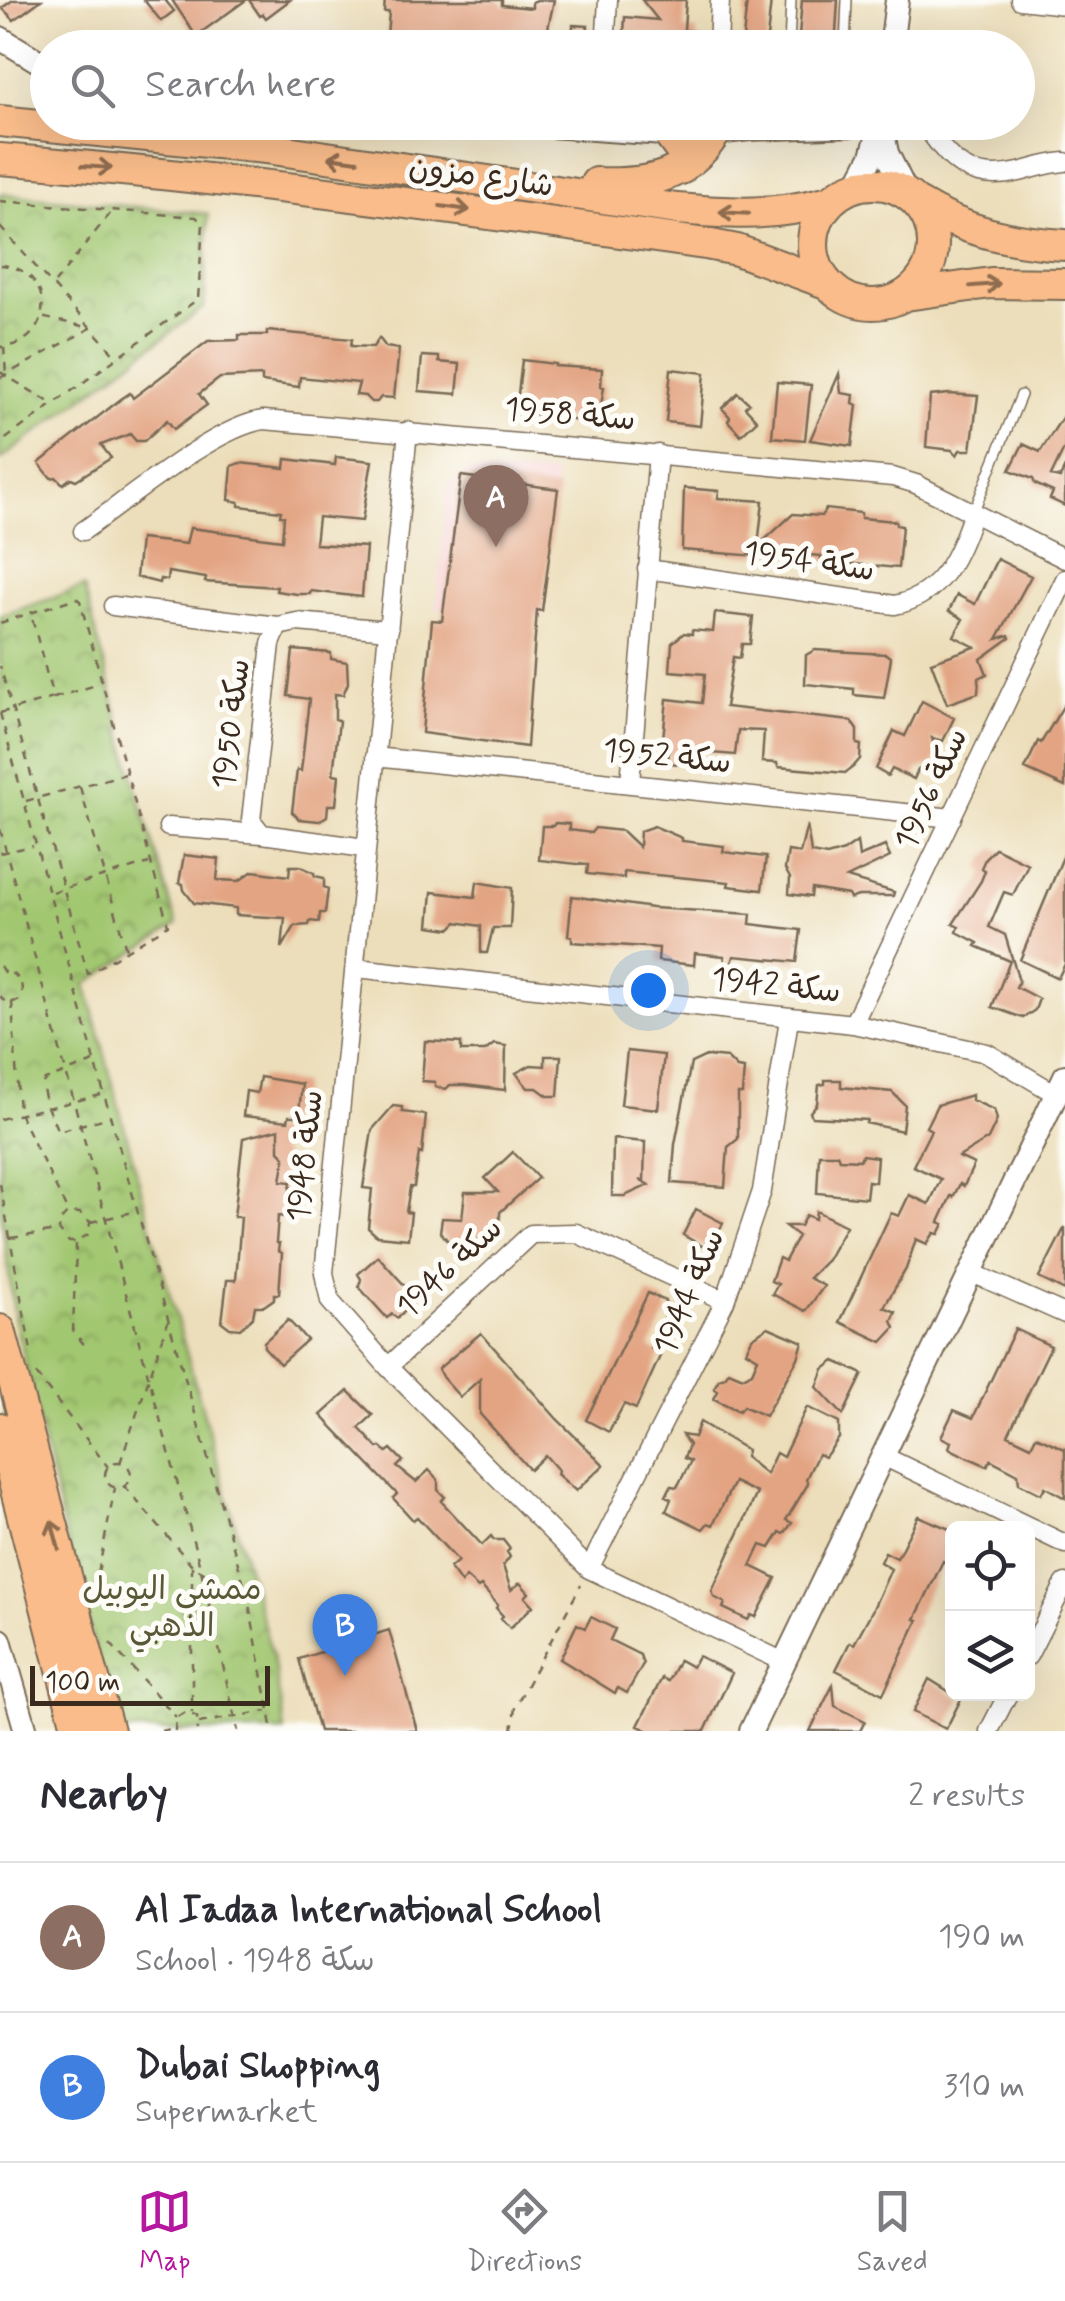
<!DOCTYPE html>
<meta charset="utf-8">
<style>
:root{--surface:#fff;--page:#f7f7f7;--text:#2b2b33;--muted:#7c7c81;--line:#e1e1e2;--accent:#b5179e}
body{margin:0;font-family:Mynerve,"Playpen Sans Arabic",sans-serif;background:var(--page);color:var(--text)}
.controls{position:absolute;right:30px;bottom:30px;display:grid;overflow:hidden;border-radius:15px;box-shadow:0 10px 40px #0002}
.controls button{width:90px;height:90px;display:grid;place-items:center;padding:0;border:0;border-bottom:2px solid var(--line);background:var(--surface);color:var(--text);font:50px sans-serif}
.scale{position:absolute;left:30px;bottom:25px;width:240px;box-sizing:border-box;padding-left:10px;border:5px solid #3b2a1e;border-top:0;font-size:28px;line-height:35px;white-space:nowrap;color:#3b2a1e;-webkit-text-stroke:8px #fdfcf7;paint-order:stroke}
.you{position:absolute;left:648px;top:990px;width:35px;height:35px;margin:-25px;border:8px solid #fff;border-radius:50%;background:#1a73e8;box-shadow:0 0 0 15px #1a73e833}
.badge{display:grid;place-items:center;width:65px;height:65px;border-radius:50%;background:var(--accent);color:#fff;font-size:32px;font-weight:700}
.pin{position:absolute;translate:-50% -82px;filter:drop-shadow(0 2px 5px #0008)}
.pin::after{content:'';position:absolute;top:52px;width:35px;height:30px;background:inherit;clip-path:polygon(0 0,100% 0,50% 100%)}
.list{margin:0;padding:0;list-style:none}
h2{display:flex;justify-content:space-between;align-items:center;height:130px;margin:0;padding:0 40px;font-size:42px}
h2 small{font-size:32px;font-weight:400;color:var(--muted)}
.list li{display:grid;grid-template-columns:65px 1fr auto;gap:30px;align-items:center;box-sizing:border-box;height:150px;padding:0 40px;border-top:2px solid var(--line)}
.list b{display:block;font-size:38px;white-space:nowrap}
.list p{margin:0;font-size:32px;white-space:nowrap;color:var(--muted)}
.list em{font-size:32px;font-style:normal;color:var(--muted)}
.icon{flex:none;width:55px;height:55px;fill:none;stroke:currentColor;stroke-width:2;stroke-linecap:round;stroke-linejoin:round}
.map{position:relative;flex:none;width:1065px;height:1731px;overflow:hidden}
.search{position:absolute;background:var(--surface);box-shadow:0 10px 40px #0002;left:30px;right:30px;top:30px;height:110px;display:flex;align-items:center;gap:25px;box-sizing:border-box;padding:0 35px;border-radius:55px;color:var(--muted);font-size:38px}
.sheet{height:430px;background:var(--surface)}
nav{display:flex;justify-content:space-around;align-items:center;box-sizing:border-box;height:140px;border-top:2px solid var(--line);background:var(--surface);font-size:28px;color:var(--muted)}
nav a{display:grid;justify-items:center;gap:5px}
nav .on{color:var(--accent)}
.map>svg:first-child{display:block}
.built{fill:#f7cfd3}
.park{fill:url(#park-crowns);stroke:#6e7848;stroke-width:2.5}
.building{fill:#e3a483}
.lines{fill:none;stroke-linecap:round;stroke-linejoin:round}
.service-casing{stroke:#796955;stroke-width:12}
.minor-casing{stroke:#796955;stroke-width:21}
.tertiary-casing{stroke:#796955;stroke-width:26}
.primary-casing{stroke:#796955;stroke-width:34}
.path{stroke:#796955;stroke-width:2.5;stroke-dasharray:8 8;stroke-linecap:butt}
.service{stroke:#fff;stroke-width:9}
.minor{stroke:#fff;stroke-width:18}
.tertiary{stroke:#fff;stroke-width:22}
.primary{stroke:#f9bc8a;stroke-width:30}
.oneway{stroke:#906c4f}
.labels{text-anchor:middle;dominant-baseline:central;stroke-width:10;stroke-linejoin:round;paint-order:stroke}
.street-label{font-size:32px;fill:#3b2a1e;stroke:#fdfcf7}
.park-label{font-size:32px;fill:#5a5937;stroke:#fdfcf7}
</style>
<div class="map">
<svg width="1065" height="1731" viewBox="0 0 1065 1731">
<defs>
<pattern id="park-crowns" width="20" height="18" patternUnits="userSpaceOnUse" patternTransform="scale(2.5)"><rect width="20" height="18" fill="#a2c771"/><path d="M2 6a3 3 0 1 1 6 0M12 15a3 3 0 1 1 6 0" fill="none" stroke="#85a25c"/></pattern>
</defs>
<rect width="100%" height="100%" fill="#fdfcf7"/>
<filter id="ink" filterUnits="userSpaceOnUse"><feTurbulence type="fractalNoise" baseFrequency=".01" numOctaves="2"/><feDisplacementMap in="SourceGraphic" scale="20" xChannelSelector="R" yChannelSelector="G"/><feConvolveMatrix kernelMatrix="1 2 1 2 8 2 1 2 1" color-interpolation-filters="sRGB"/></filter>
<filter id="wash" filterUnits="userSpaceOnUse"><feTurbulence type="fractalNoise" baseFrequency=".0048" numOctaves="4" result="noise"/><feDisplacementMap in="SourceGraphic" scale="40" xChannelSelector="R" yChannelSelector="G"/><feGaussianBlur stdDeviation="2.25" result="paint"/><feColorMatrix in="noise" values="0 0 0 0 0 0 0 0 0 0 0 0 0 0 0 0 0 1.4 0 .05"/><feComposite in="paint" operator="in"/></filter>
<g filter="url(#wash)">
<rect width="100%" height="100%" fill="#ecdeba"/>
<path class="built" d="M469 470 556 474 543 617 436 609 447 484Z"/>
<path class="park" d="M0 194 208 214 204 307 0 460Z
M84 587 137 790 177 925 86 984 156 1246 273 1658 285 1731H118L74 1571 15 1320 0 1205V616Z"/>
<g id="blocks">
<path class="building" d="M13 0H41L14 20 2 8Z
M144 0H165L174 11 161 21Z
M172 0H246L196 36Z
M249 0H290L266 18 263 14 260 16Z
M385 0H502V5L532 8V2L537 0H554L546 38 537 37 548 48H386L389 12H384Z
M642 0H686L684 30 697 31 696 45 633 48V34L624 33 625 17 658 20Z
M747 0H771L766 48H742Z
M802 0H838L835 48H798Z
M573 25 588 26 587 41 572 40Z
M267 331 352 339 351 346 373 347 379 338 386 347 399 349 394 398 381 397 377 402H371L365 396 356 395 359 383 300 377 299 387 262 382V376L220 378 199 394 207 405 174 429 167 420 144 441H136L130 434 101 445 111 458 76 480 71 478 63 484 56 477 51 478 39 463 121 399 130 393 133 398 208 341 239 340V335H267Z
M422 356 439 357V362L460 364 457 394 419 391Z
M522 360 555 364V366L602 369 601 386 604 387 598 424 516 411Z
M671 369 705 373 700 426 666 422Z
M839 374 841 393 854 395 853 403 857 405 852 446 810 440Z
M777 382 811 385 805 440 772 437Z
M738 393 749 403 745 407 757 420 741 435 728 421 730 417 722 408Z
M949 394 978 396 971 450H960L957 455 952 450 926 447 930 396Z
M1065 413V447L1051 476 1060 478 1065 467V506L1050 499 1053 492 1035 484 1033 479 1010 470 1023 444 1040 452Z
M336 457 372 461 362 521 318 517 315 544 366 547 362 597 311 591 310 594H297L276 591 277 587 205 582 206 578 168 572 167 580 160 579 159 583 136 577 140 539 186 544 190 528 282 540 284 516 280 515 281 511 239 506V502L229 500 232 466 240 463 285 468 286 459 335 465Z
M461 476 558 489 542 611 537 610 527 747 422 733 432 620 442 621Z
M684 488 719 491 718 498 763 501 758 546 793 514 821 516 826 509 861 513V518L896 521V525L902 526 898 568 821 561V556L758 551 757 556 682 550Z
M997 559 1031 576 997 639 1009 635 1010 638 981 659 987 674 979 678 978 693 947 704 931 662 975 647 954 636 963 619 949 611 957 595 975 604Z
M715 613 753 617 750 644H742L740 658 733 657 725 707 851 721 857 730V744L861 745 860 759 853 767 845 773 778 767 777 763 762 762 764 731 738 730 735 755 700 752 698 766 668 763 669 750 662 749 667 699 702 703 705 674 670 671 672 643 684 633 692 634V630L713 632Z
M293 650 331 653V659L347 662 348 683 343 695 335 694V719L339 721 333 774 339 775 336 805H328L327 816 319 821 299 819 292 812 297 770 301 771 309 699 288 696Z
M815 650 886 654 891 658 884 698 854 695V689L805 684 806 655Z
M922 701 954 718 943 741 932 738 937 757 933 765 918 770 914 779 892 769 888 776 876 769 894 731 905 736Z
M1065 703V787L1025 769 1038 741 1041 743Z
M555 823 569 824V830L591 833 595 828 622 831 639 847 640 831 654 826 682 838V841L724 846 723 852 766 857 762 890 728 886 729 882 678 877 624 872V878L587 874 588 865 539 860 542 826H553Z
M807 825 811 853 827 856 844 851 857 842 859 857 885 846 890 857 847 878 894 892 893 896H858L850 899 848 895 812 889 811 897 789 894 790 878 785 869 788 851 800 853Z
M995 848 1028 864 1013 895 1004 892 989 927 1005 935 1019 981 1016 987 1039 999 1035 1010 1023 1018 992 1007 1010 961 976 946 978 943 957 932 959 927 953 924 981 881 985 871 981 868 986 857Z
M1065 852V964L1058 978 1020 960Z
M184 855 219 859 217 880 239 881 253 871 289 876 290 866H300L314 873 315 876 324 878V887L328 889 325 913H320L319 922 310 921 309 925 295 926 282 948 285 918 236 915V908L194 903 184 890 183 884 179 883Z
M477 882 512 888 510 928H493L487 953H481V926L457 922 450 929 429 926 432 892 475 897Z
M572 896 652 908 751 914 750 924 801 930 797 962 734 956 728 976 724 956 695 953 694 965 658 961 659 948 572 942V936L568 935Z
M425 1041 461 1043V1051H485L494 1044 506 1046 505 1090 465 1085H450L446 1089 435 1087V1082L422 1081Z
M627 1051 664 1055 658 1109 621 1105Z
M545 1056H561L558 1096H548L537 1088H528L516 1073 531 1065 545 1066Z
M706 1056 727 1058 737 1068 744 1069 742 1094H738V1139L728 1147 725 1187 672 1183 675 1144 691 1063Z
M260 1077 302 1084 299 1112 296 1116H289L288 1121 243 1116 246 1091 257 1093Z
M825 1080H841V1087L892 1092 905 1105 902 1131 866 1123 867 1120 812 1117 810 1112 817 1104 819 1085 825 1084Z
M972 1095V1100L994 1110 997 1120 988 1139 959 1157 974 1164 964 1186 960 1184 953 1197 951 1196 939 1222 944 1224 939 1234 934 1233 927 1244 916 1239 906 1269 884 1307 896 1312 892 1321 895 1328 882 1342 840 1322 891 1213 899 1216 909 1195 929 1204 941 1179 913 1166 931 1130 926 1127 937 1105Z
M393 1106 402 1107V1112L426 1115 422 1154 419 1153 414 1187H410L406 1212 411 1213 408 1239 377 1236 368 1228 372 1189 363 1188 372 1130Z
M279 1129V1151L285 1157 281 1181 291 1182 287 1217 278 1216 276 1243 279 1244 278 1251 282 1253 279 1294H274V1299L264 1306H255L253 1317 240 1329 230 1328 222 1322 227 1280H236L241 1217H234L243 1138Z
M613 1139 645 1142 644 1181 640 1180 649 1185 625 1196H612Z
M513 1152 538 1178 500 1212V1219L462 1256 440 1232 442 1218 462 1219 465 1192H498L485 1178Z
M819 1154H837L839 1159 860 1160 862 1155 877 1157 875 1182 868 1181 866 1198 817 1193Z
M696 1209 723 1223 709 1250 683 1235Z
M816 1211 846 1226 827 1260 809 1278 824 1286 806 1311 772 1294 778 1284 771 1281 779 1258 785 1261 798 1236 785 1226H800L806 1215 815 1219Z
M1065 1227V1291L1039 1278Z
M378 1256 414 1296V1302L397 1318 392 1314 387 1318 359 1287 361 1279 358 1274Z
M648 1293 665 1301 668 1310 650 1348 661 1354 636 1409 624 1404 609 1432 586 1420Z
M288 1320 307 1340 280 1364 264 1347V1342Z
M768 1327 803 1342 798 1358 765 1416 743 1406 739 1411 714 1399 718 1391 714 1388 719 1379 725 1377 729 1371 743 1377 752 1372 758 1358 746 1351 752 1338Z
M1015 1329 1051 1346 1008 1435 1031 1446 1036 1436 1065 1449V1498L1045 1487 1041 1494 1019 1483 1018 1474 991 1460 987 1466 967 1457 949 1448 951 1442 941 1437 954 1410 973 1418Z
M481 1333 557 1419 604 1465 576 1491 557 1474 558 1470 545 1455 530 1470 480 1414V1379L460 1397 443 1378 438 1369Z
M835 1361 863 1374 843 1415 817 1387 824 1369Z
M348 1391 373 1415 359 1428 378 1448 381 1447 387 1452 391 1449 403 1461 397 1467 416 1482 429 1470 438 1480V1490L445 1497 441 1501 482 1545 491 1536 494 1540H503L510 1549 507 1552 510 1557 503 1566 511 1590 520 1583 529 1593 525 1597 533 1606 510 1628 501 1618 503 1616 496 1608 498 1605 481 1586 478 1588 466 1577 461 1583 450 1568 458 1561 417 1517 413 1520 393 1498 397 1494 321 1415Z
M807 1407 839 1423V1438L825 1457 818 1454 806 1479 808 1484 786 1520 792 1523 784 1534 780 1532 770 1548 761 1545 751 1566 776 1578 756 1617 751 1615 748 1620 723 1608 725 1603 714 1597 712 1591 757 1493 734 1482 713 1525 708 1523 703 1529 666 1511 671 1499 666 1496 671 1486 677 1487 691 1461 684 1458 689 1445 682 1435 694 1437 700 1422 747 1450 745 1457 766 1474 776 1453 783 1457Z
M918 1516 952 1530V1550L946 1563 943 1561 915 1619 918 1620 883 1694 836 1670 850 1642 854 1644 873 1609 891 1569 880 1562 885 1552 897 1558Z
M591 1617 615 1629 610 1640 640 1655 643 1664 627 1693 618 1688 615 1693 560 1659 577 1624 585 1628Z
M389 1630 417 1731H319L299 1659Z
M698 1656 732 1673 705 1731H649L638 1726 662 1678 668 1681 679 1660 692 1667Z
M929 1679 961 1699 946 1729 913 1712Z
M833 1685 835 1706 865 1721 860 1731H810Z"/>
</g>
</g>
<g filter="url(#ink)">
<use href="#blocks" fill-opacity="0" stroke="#796955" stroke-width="2.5"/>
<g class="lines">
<g class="service-casing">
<path id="service" d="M789 48 791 0
M845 48 847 0
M973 513 1021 395"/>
</g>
<g class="minor-casing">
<path id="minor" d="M1020 0 1065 5
M605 48 608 0
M718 48 720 0
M923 122C949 160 968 184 1019 172 1035 168 1049 163 1065 162
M408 431C381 712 354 993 324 1273L330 1301 388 1367 589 1569 784 1662
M83 531C126 501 216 426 264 420L893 477 916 484 1065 559
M647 569 895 605C943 595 958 555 973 513
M113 606 278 626
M375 757 952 818
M630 783 658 454
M168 827 262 834
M365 848 262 834 251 820 271 644 278 626 297 622 389 630
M357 968 853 1024 987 1053 1056 1094
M853 1024 1065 579
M970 1272 1065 1314
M388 1367 531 1234 576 1233 725 1301
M883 1456 1065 1544
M589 1569 725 1301 762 1191 789 1019
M1028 1656 1065 1583
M989 1731 1008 1694"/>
</g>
<g class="tertiary-casing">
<path id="tertiary" d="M0 38 48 67
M891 48 897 0
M493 122 692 136 749 129 881 124
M881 124 887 153 907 194
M857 185 872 156 879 131
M0 1640 26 1731
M751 1731 1065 1076"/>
</g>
<g class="primary-casing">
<path id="primary" d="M0 121 266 148 677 209C734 214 774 216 830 201
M669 135 684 155 681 169
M0 159C237 178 471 211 706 244L737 250 826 283
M596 183C648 185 685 178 715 134
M813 244a60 60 0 1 1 120 0a60 60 0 1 1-120 0Z
M918 203C964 231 1011 242 1065 245
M906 295 991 283 1065 284
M0 1330 108 1731
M0 1428 78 1731"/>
</g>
<path class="path" d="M0 201 196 217 203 223 198 299 0 443
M0 227 91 328 41 317
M0 265C57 268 56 345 0 347
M55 283 112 211
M4 347 6 374
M0 372 54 405
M0 378 91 328 118 358
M0 623 76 598 80 601 168 925 88 974 0 666
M54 698 99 684
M0 713 104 1094 248 1599 273 1731
M0 713 53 698 31 614
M80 787 126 949
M26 801 125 774
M0 829 201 1570 238 1731
M0 853 33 846
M52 892 149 863
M0 966 5 974 11 973 21 980 22 991 18 1001 6 1003 0 996
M12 1002 19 1113 68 1212 60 1221 59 1230 69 1242H76L89 1234 90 1222 80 1213 68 1212
M94 1062 45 1080 42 1084 47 1107 58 1131 110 1117
M0 1119 101 1095
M0 1184 31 1351
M91 1222 137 1211
M11 1238 57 1231
M76 1244 73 1331 87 1348
M36 1374 108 1467
M105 1475a13 13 0 1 1 26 0a13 13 0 1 1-26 0Z
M120 1463 168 1322
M124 1486 192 1565 247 1599
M192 1566V1713
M95 1588 115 1488
M110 1643 176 1717
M199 1723 267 1711
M161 1731 174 1728
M175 1731 176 1717 187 1712 197 1717 198 1731
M512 1731 515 1707 581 1585"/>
<use href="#service" class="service"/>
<use href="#minor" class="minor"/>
<use href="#tertiary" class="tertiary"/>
<use href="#primary" class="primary"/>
</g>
<defs><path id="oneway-shaft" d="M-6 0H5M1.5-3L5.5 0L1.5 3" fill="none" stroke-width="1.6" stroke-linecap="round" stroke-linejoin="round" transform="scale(2.5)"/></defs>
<g class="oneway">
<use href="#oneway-shaft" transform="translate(343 159) rotate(-172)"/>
<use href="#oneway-shaft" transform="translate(97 167) rotate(4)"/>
<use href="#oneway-shaft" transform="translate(455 208) rotate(8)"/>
<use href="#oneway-shaft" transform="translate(734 213) rotate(-177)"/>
<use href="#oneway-shaft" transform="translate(985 285) rotate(-5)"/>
<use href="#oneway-shaft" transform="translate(55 1535) rotate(-105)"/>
</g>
</g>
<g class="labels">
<g class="street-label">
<text transform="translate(481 177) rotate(8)">شارع مزون</text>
<text transform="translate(570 415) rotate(5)">سكة 1958</text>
<text transform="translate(809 562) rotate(8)">سكة 1954</text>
<text transform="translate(232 724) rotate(-83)">سكة 1950</text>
<text transform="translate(667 757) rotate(6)">سكة 1952</text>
<text transform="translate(932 789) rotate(-65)">سكة 1956</text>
<text transform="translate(776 986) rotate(6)">سكة 1942</text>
<text transform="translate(306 1156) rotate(-84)">سكة 1948</text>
<text transform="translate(450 1268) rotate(-43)">سكة 1946</text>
<text transform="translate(690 1292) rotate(-67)">سكة 1944</text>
</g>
<g class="park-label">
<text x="172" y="1590">ممشى اليوبيل<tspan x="172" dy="37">الذهبي</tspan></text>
</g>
</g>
</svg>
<div class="controls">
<button><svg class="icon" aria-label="locate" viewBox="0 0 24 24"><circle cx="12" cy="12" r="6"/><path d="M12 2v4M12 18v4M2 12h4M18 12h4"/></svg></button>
<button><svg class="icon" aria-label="layers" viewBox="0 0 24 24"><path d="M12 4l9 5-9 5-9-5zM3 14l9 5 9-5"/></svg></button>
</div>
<div class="scale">100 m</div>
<div class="you"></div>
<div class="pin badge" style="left:496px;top:547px;background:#8d6e63">A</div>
<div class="pin badge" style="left:345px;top:1676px;background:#3f7fe0">B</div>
<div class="search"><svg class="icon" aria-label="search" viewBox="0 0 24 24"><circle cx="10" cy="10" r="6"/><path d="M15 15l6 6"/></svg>Search here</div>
</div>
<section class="sheet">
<h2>Nearby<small>2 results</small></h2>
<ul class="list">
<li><span class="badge" style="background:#8d6e63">A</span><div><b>Al Iadaa International School</b><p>School · سكة 1948</p></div><em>190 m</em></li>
<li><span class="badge" style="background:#3f7fe0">B</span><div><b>Dubai Shopping</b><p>Supermarket</p></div><em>310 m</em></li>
</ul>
</section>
<nav>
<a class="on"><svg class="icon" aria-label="map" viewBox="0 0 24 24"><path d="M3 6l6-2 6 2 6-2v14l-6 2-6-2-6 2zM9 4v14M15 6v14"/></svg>Map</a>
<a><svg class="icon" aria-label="directions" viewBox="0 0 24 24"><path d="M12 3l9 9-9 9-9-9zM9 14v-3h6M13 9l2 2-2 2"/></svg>Directions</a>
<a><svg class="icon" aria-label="saved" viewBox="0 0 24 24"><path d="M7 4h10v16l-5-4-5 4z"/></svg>Saved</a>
</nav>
